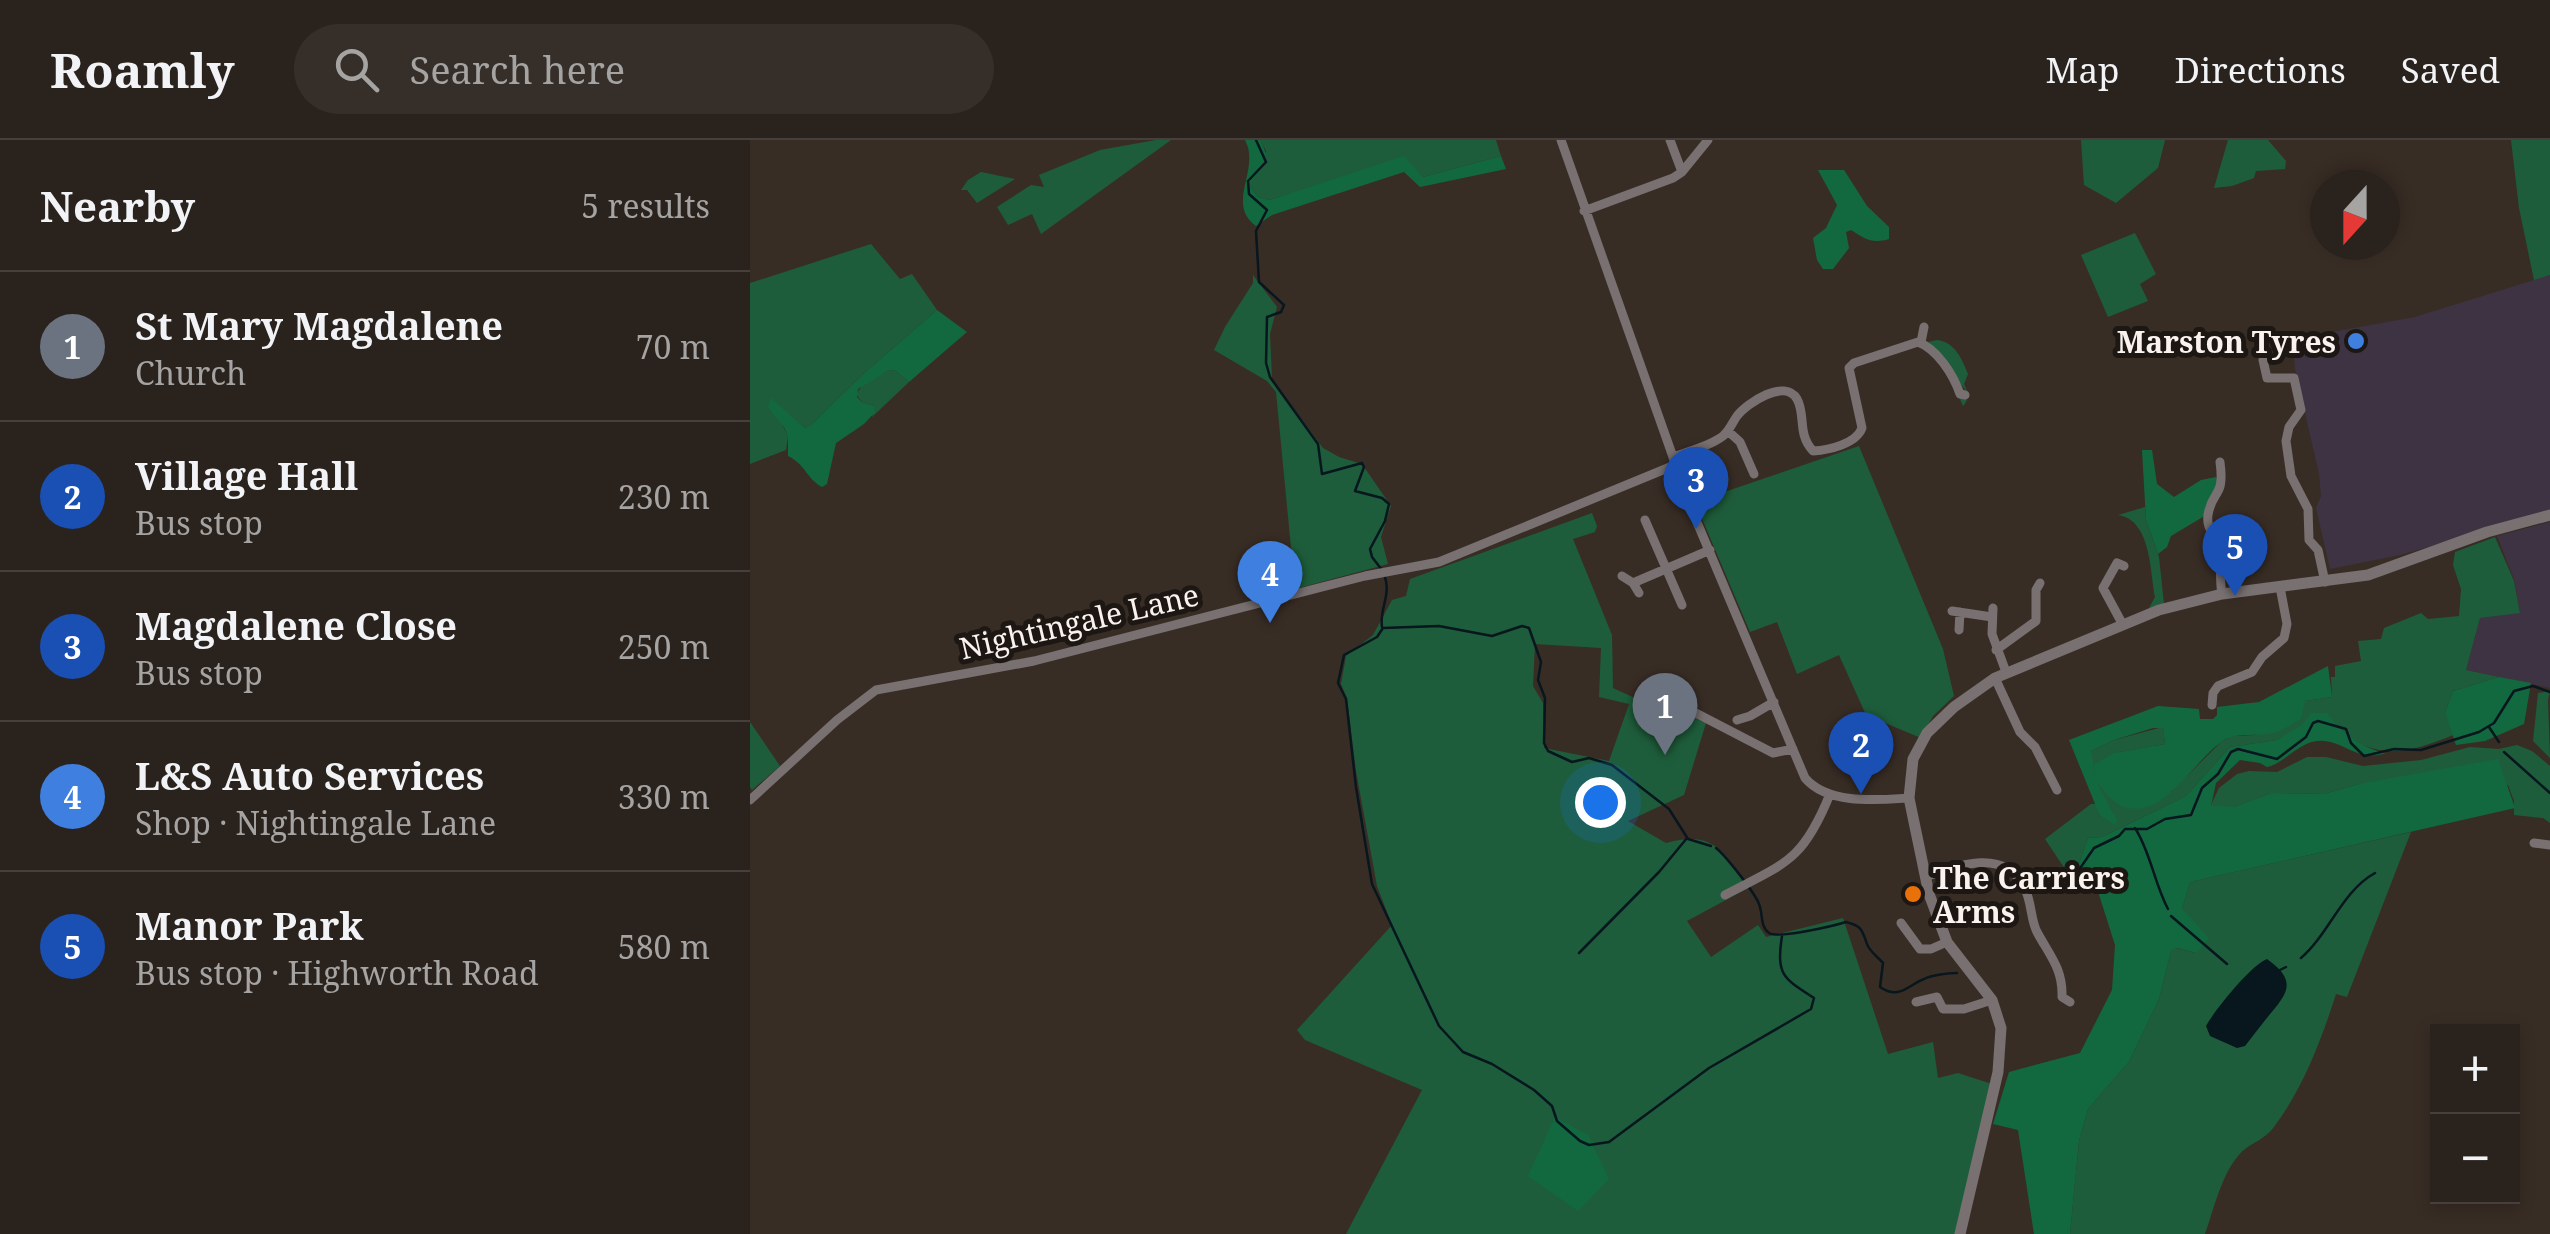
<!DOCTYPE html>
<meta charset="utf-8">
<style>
:root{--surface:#2a221c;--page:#362f29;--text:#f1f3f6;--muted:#a5a4a3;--line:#463f3b;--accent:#1a73e8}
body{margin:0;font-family:"Noto Serif",serif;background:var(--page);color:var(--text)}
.controls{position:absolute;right:30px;bottom:30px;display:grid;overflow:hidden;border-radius:0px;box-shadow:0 5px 15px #0003}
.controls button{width:90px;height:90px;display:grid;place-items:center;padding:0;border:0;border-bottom:2px solid var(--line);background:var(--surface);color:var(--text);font:50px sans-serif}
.compass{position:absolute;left:1560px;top:30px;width:90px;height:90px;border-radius:50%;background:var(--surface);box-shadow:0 5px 15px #0003;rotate:201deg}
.you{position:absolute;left:850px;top:662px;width:35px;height:35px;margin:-25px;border:8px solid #fff;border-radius:50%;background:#1a73e8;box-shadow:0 0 0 15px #1a73e833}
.badge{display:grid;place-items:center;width:65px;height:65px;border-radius:50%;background:var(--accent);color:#fff;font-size:32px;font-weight:700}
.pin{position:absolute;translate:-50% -82px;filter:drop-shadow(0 2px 5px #0008)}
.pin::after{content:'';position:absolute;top:52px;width:35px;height:30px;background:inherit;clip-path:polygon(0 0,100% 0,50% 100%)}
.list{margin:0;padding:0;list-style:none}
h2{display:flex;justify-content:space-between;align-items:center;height:130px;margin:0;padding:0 40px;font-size:42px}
h2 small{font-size:32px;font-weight:400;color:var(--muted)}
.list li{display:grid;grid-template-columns:65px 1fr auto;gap:30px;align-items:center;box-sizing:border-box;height:150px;padding:0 40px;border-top:2px solid var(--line)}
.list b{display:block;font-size:38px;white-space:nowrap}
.list p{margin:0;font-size:32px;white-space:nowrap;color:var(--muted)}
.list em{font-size:32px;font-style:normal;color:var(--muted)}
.icon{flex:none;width:55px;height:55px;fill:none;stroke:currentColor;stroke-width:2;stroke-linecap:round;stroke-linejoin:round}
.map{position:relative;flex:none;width:1800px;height:1094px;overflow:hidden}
header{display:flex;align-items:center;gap:60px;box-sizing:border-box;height:140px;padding:0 50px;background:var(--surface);border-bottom:2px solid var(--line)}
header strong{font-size:48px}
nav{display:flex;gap:55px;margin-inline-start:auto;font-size:35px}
.search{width:700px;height:90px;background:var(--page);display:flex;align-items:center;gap:25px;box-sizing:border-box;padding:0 35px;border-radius:55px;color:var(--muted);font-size:38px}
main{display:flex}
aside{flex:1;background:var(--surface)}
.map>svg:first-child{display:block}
.industrial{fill:#3d3342}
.green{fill:#1e5d3b;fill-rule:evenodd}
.forest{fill:#13693f;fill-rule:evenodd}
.water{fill:#08161e}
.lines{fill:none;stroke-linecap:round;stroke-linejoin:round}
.stream{stroke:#08161e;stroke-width:2.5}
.minor{stroke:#787071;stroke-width:9}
.tertiary{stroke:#787071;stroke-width:11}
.shop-dot{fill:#3f7fe0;stroke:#1c1713;stroke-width:4}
.food-dot{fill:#e8710a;stroke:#1c1713;stroke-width:4}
.labels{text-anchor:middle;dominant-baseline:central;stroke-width:10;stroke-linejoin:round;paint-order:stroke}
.poi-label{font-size:30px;font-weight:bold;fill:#faf2ed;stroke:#1c1713;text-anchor:end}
.street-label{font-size:30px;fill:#faf2ed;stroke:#1c1713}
</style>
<header>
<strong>Roamly</strong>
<div class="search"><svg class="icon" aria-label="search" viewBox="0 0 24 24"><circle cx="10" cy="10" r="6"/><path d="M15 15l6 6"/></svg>Search here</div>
<nav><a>Map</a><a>Directions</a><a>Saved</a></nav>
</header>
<main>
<aside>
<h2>Nearby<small>5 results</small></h2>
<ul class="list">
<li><span class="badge" style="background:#6b7280">1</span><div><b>St Mary Magdalene</b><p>Church</p></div><em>70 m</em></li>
<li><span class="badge" style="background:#1a4fb4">2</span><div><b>Village Hall</b><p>Bus stop</p></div><em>230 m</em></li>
<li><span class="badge" style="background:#1a4fb4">3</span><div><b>Magdalene Close</b><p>Bus stop</p></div><em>250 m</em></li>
<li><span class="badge" style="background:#3f7fe0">4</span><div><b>L&amp;S Auto Services</b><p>Shop · Nightingale Lane</p></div><em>330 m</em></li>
<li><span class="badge" style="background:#1a4fb4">5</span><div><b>Manor Park</b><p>Bus stop · Highworth Road</p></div><em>580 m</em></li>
</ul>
</aside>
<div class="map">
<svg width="1800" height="1094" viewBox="0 0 1800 1094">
<rect width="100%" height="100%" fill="#382d25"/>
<path class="industrial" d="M1800 135V372L1650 415 1580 429 1566 368 1571 356 1569 334 1545 229 1543 199 1665 177Z
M1800 382V548L1716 530 1730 478 1770 472 1764 439 1747 396Z"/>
<path class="green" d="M406 0H421L291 94 282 74 258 85 247 67 281 45 294 47 289 35 350 10Z
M510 0H746L751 16 673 37 654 17 519 60 508 57 499 45 516 11Z
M1331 0H1415L1408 28 1366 63 1334 45Z
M1478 0H1518L1536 21 1535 29 1506 31 1504 38 1482 46 1464 48Z
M1761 0H1800V135L1784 140 1769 68Z
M231 32 265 39 227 63 217 50H211L218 40Z
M1385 93 1406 134 1390 144 1398 161 1358 177 1331 115Z
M121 104 150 139 162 134 187 170 112 235 61 285 55 288 21 259 38 297 36 310 0 324V143Z
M503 135 527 167 520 194 522 239 573 308 589 317 612 324 641 366 631 397 638 424 545 449 526 252 517 241 464 210 475 187 503 143Z
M1187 200C1205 202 1212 219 1218 234L1214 244C1218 253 1220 258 1213 266L1209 257 1217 252 1178 202Z
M139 230 146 231 159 242 122 277 124 266 112 262 106 254 114 243Z
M1109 306 1193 509 1204 556 1183 576 1171 598 1116 575 1089 515 1047 534 1027 482 1000 492 945 362Z
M1395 367 1396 380 1409 417 1414 464 1398 470 1405 457C1400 430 1401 380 1368 375Z
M842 373 847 386 845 392 823 399 862 495 863 548 900 565 931 572 956 583 934 655 878 681 916 703C964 689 975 713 998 748L937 781 961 817 1008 785 1016 797 1093 778 1138 914 1183 902 1188 938 1208 933 1242 944 1206 1094H596L672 950 555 900 547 890 642 785 627 746 606 631 597 558 591 544 596 516 623 495 642 460 656 456 660 439ZM785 504 851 508 849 557 879 564 859 621 794 608 793 563 783 546Z
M1745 397 1764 441 1770 473 1730 478 1716 530 1749 537 1703 551 1695 573 1703 595C1651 617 1615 622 1577 574L1527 600 1480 607 1436 656 1352 697 1338 698 1327 729 1317 732 1295 699 1341 664H1346L1350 676 1365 684C1365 670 1358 666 1351 654 1343 640 1341 626 1341 611L1364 600 1413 587 1415 604 1365 613 1421 652 1471 602 1482 596 1506 595 1555 561 1582 557 1581 537H1585V526L1611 521 1608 501 1631 499 1634 488 1671 473 1678 479 1709 476 1711 449 1703 425 1705 412Z
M1800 551 1798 560 1800 618 1783 601 1788 553Z
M0 582 30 626 2 650 0 647Z
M1767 605 1782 611 1800 626V683L1793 678 1764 675V661L1758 645 1609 644 1574 654 1521 653 1484 667H1460L1469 648 1487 634 1499 631 1527 632 1557 617H1576L1613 626 1671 620 1720 607 1749 609Z
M1661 692 1597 857 1586 854C1571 901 1553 948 1524 987 1514 1001 1498 1003 1488 1016 1471 1036 1464 1069 1455 1094H1320L1329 1001 1338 969 1379 922 1409 859 1421 811 1426 808 1446 813 1432 769 1440 742Z"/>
<path class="forest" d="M495 0H510C523 22 511 28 499 45L508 57 519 60 654 16 673 37 751 16 756 29 670 47 654 32 522 75 506 86C475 64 511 29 495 0Z
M1068 30H1094L1117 66 1139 87V99C1122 104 1115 99 1101 90L1096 92 1099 108 1083 129H1073L1067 120 1063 98 1076 88 1087 65Z
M187 170 217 192 159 242 146 231 139 230 108 249 107 257 112 262 124 266 125 272 114 284 86 303 77 344 72 347C57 339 55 324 38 316V297L34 287 18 267 21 258 55 288 61 285 112 235Z
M1392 310H1402L1407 344 1424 357 1451 340 1466 337 1469 344 1456 375 1421 396 1417 407 1408 414 1396 380Z
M1578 526 1582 557 1555 561 1551 579C1542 584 1533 590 1523 593 1508 597 1490 592 1476 599 1446 615 1411 688 1368 664 1359 659 1353 648 1346 641L1367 680 1365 685 1350 676 1319 600 1408 566 1449 569 1450 579H1463L1467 575V567L1509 562ZM1403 588H1413L1415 604 1364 613 1344 625 1345 638 1341 611 1364 600Z
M1749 537 1781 543 1774 584 1735 601 1706 605 1695 573 1703 551Z
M1561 573H1577C1591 592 1613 609 1636 613 1607 622 1600 604 1574 601 1551 598 1536 623 1517 627L1510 623 1490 620 1466 643 1461 666 1484 667 1521 653 1574 654 1609 644 1748 619 1765 668 1440 742 1432 769 1459 798 1446 813 1427 808 1421 811 1409 859 1379 922 1338 969 1329 1001 1320 1094H1284L1268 990 1243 984 1259 932 1330 913 1362 850 1365 805 1345 742 1330 746 1326 742 1321 743 1317 732 1327 729 1338 698 1352 697 1436 656 1480 607 1527 600 1552 585Z
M805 977 838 995 859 1039 828 1071 778 1036Z"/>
<path class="water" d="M1517 819C1549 842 1537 854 1516 879 1509 888 1502 897 1495 906L1487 908 1460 896 1456 886C1464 871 1502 824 1517 819Z"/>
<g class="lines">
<path class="stream" d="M506 0 516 22 498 41 499 54 517 70 506 91 509 142 534 165 531 172 517 177 516 223 520 237 568 304 572 334 612 323 614 327 605 351 632 358 639 364 635 381 620 409 622 417 632 430
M632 487C629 470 641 456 635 437
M1739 587 1749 602
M1754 612 1800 653
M1385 688C1401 713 1404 743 1418 769
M961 706 938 699 919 669 862 625 839 618 822 622 798 611 794 603 795 558 788 540 791 522 779 488 772 486 742 496 689 486 633 488 627 497 594 515 588 543 596 559 606 647 622 744 689 886 713 912 742 924 784 950 802 966 807 981 830 1001 839 1005 859 1002 959 928 1061 869 1064 858C1033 838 1026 835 1032 796
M966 708C976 716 1005 753 1009 764 1013 773 1010 787 1019 793 1028 799 1083 786 1096 782 1112 786 1112 790 1117 804 1119 811 1128 817 1133 823L1130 847C1149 860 1157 846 1174 839 1182 835 1198 833 1207 833
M1322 740 1344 708 1369 696 1375 689H1397L1415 679 1441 675 1452 648 1468 634 1481 612 1488 609 1527 619 1556 597 1563 583 1568 581 1596 589 1601 603 1614 616 1644 609 1671 610 1729 592 1744 583 1764 551 1783 546 1800 552
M1421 776 1477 824
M829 813 909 732 937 698
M1551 818C1579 794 1592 751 1625 733
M1530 830 1536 827"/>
<path class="minor" d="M811 0 941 368 1055 638C1078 665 1127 660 1159 658
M920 0 932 32
M834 71 923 38 932 32 958 0
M1171 202 1174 187
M1513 220 1517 238H1544L1551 270 1539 287 1536 301 1541 336 1558 369 1559 400 1568 410 1575 442
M978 291 990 302 1004 334
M923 317C939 311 960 306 973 296 980 290 982 283 987 276 997 263 1035 238 1047 259 1056 275 1047 294 1063 311 1079 310 1106 304 1112 288L1099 228 1104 223 1168 202C1187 209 1203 234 1210 254L1215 255
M1470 322C1475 359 1462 349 1458 375 1456 389 1465 394 1468 405 1472 416 1469 440 1472 454
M895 380 932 465
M872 436 883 443 889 453
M883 443 960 410
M1243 468 1242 494 1256 532
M1202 471 1242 477
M1373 485 1353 448 1367 423 1374 426
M1209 490 1210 472
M1246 510 1286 481V450L1290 443
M1245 538 1270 592 1285 607 1307 650
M903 555 938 569 1023 613 1043 609
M1462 565 1463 553 1468 546 1502 532 1512 517 1534 498 1537 484 1530 447
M987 580 1000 576 1024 562
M0 660 87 580 126 550 284 521 615 436 689 422 925 325
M1784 703 1800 705
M1175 737C1206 726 1254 707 1274 747 1282 761 1280 778 1287 792 1300 816 1313 829 1312 857L1320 862
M975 755C1036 723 1053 721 1080 654
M1151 783 1170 809H1181L1197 802
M1166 862 1187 857 1193 869H1214L1242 860"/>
<path class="tertiary" d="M1210 1094 1248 932 1251 888 1242 860 1197 802 1179 754 1159 658 1163 619 1177 593 1204 567 1245 538 1409 470 1472 454 1618 435 1737 392 1800 375"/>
</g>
<circle class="shop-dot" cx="1606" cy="201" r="10"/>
<circle class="food-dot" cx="1163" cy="754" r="10"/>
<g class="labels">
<g class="poi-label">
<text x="1586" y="201">Marston Tyres</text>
<text x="1183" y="737" text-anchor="start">The Carriers<tspan x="1183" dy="34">Arms</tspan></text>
</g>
<g class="street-label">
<text transform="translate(329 481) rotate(-13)">Nightingale Lane</text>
</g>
</g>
</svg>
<div class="controls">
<button>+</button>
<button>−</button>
</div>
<svg class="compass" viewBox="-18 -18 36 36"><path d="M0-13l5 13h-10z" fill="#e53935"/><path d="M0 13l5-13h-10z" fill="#a5a4a3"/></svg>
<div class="you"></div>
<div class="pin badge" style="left:915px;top:615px;background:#6b7280">1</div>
<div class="pin badge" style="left:1111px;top:654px;background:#1a4fb4">2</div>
<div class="pin badge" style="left:946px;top:389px;background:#1a4fb4">3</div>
<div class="pin badge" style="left:520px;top:483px;background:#3f7fe0">4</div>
<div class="pin badge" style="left:1485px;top:456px;background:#1a4fb4">5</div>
</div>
</main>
